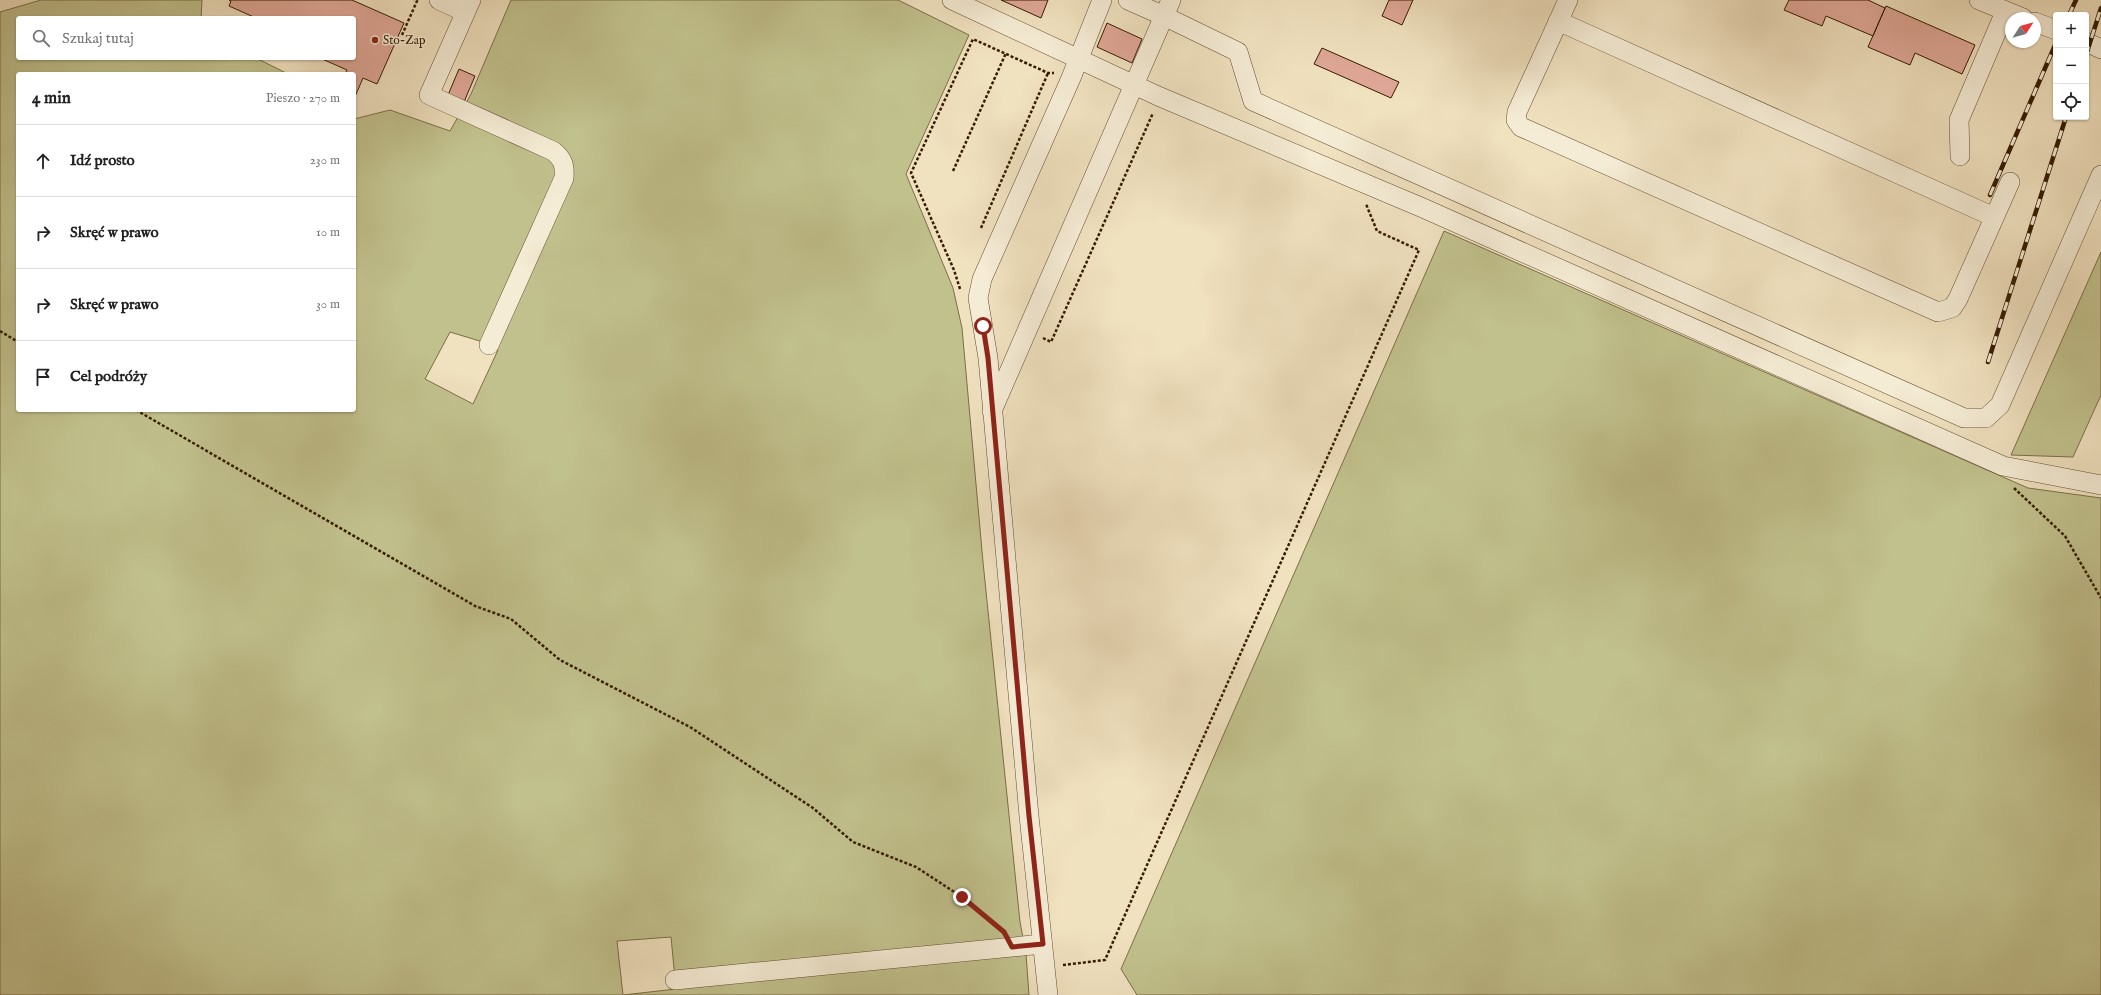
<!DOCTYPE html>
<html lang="pl">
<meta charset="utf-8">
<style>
:root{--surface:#fff;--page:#f6f6f6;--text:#222;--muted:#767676;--line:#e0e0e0}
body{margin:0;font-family:"IM FELL English",serif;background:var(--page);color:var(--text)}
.controls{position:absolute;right:12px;top:12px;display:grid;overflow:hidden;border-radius:4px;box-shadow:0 1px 3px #0004}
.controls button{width:36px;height:36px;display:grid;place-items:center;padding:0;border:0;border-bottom:1px solid var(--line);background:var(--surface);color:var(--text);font:20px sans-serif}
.compass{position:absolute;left:2005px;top:12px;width:36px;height:36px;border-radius:50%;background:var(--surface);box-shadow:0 1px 3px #0004;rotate:54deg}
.stop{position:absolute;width:12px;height:12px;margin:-9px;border:3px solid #8f2418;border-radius:50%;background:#fff}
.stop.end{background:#8f2418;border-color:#fff;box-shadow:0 1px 4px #0008}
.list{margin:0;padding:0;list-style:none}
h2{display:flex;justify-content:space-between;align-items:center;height:52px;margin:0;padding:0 16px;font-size:17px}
h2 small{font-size:13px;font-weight:400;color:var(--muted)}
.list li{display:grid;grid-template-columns:26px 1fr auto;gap:12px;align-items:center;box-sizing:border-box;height:72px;padding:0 16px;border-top:1px solid var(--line)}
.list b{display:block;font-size:15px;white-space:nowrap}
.list em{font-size:13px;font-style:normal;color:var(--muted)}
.icon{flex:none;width:22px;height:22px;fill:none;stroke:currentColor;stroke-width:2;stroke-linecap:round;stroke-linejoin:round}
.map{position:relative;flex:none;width:2101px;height:995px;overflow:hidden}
.search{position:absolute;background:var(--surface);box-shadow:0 1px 3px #0004;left:16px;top:16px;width:340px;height:44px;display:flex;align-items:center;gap:10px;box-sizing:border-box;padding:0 14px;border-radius:4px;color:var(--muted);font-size:15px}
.panel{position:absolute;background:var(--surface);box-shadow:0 1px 3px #0004;left:16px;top:72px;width:340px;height:340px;border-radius:4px}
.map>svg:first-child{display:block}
.green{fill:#c1c18d;stroke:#7c6e46;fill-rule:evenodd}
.building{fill:#dfa797;stroke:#361c00}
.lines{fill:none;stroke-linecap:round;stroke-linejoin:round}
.minor-casing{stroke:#644d30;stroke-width:20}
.path{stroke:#361c00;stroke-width:2.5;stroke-dasharray:3 2;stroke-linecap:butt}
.minor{stroke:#f5ecd5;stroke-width:19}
.rail-casing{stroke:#361c00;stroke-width:4.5}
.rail{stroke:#f5ecd5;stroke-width:3;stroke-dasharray:9;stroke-linecap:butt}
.route{stroke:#8f2418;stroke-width:5}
.poi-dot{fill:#8f2418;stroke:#f5ecd5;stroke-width:1.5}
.labels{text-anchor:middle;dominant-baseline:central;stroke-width:3;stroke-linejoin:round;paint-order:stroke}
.poi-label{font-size:12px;fill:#361c00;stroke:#f5ecd5;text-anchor:start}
</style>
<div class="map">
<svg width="2101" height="995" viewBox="0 0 2101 995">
<rect width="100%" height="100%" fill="#f0e1bf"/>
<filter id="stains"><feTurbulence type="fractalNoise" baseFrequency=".005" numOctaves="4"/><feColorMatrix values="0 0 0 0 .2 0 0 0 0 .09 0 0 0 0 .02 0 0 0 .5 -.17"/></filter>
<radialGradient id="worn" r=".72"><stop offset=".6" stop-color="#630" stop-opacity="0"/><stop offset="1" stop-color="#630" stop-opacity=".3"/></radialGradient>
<path class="green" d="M41 0H202L201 18H18V58H256L288 74H18V410H354V119L390 110 450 131 471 94 511 0H898L969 35 906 174 953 288 962 328 983 562 1020 922 1026 954 1029 995H0V12ZM450 332 483 342 498 350 473 404 425 379ZM671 937 676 989 623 995 617 941Z
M1444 231 2028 488 2101 498V995H1137L1121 969Z
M2101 252V395L2073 457 2011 455Z"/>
<path class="building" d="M229 0H352L404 23 377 84 363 78 354 99V74H345L347 70 320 58H354V18H256L229 6 231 1Z
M1001 0H1048L1041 18Z
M1389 0H1413L1402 25 1382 16Z
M1789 0H1868L1885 8 1873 36 1826 16 1822 26 1784 10Z
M1886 6 1975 45 1962 74 1915 53 1910 65 1868 47Z
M1107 23 1142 39 1132 63 1097 47Z
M1322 48 1399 82 1391 98 1314 64Z
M459 69 475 76 464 102 448 95Z"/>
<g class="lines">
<g class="minor-casing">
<path id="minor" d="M439 0 465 12
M471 0 429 95 553 151C563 159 565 165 564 178L489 345
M952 0 1158 96 1423 208 2003 466 2101 485
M1128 0 1164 16 1171 0
M1568 0 1517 112 1516 120 1521 127 1938 312 1952 308 1958 299 2010 182
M1979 0 2023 18
M1558 21 1994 217
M2035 22 2056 30
M2086 42 2101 49
M1960 156 1959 120 2005 12
M992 411 1164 16 1238 52 1253 101 1964 418H1986L2000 405 2101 175
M675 980 1043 944
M1048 995 1029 816 988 358 978 298 982 279 1071 78 1102 0"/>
</g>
<path class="path" d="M402 35 417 1 414 0
M953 171 1006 53
M981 228 1048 73
M960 289 954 270 911 173 973 39 1048 73H1054
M0 331 18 342
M1043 338 1051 342 1153 113
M136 410 475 606 511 619 560 660 690 727 813 808 853 842 916 867 962 897 1000 929
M2014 488 2065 536 2101 598
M1063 965 1105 960 1419 250 1377 231 1366 204"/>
<use href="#minor" class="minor"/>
<g class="rail-casing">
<path id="rail" d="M2069 15 2076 0
M2086 55 2101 8
M1990 195 2056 43
M1988 362 2066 117"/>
</g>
<use href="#rail" class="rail"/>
</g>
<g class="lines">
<path class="route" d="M962 897 1004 932 1012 947 1043 944 1029 816 988 358 983 326"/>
</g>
<circle class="poi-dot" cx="375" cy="40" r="4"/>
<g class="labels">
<g class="poi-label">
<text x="383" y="40">Sto-Zap</text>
</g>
</g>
<rect width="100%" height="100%" filter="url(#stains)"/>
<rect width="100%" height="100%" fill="url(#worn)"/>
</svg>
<div class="controls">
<button>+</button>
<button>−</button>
<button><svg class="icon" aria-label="locate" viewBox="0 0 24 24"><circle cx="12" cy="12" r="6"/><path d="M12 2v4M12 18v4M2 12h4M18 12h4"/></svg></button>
</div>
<svg class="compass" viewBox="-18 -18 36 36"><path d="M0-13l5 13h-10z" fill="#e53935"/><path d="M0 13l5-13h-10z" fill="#767676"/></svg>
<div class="stop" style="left:983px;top:326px"></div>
<div class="stop end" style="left:962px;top:897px"></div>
<div class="search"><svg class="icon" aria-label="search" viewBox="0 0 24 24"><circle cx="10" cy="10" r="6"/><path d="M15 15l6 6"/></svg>Szukaj tutaj</div>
<section class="panel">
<h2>4 min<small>Pieszo · 270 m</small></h2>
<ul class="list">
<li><svg class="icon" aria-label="ahead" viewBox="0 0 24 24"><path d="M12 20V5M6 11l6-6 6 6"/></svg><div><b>Idź prosto</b></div><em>230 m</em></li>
<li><svg class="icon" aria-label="right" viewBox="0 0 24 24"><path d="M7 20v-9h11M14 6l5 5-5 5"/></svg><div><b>Skręć w prawo</b></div><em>10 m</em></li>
<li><svg class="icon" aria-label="right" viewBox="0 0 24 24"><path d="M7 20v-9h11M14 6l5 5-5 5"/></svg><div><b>Skręć w prawo</b></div><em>30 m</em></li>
<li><svg class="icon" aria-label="arrive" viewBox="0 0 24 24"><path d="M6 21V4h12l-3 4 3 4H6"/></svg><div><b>Cel podróży</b></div></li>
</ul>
</section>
</div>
